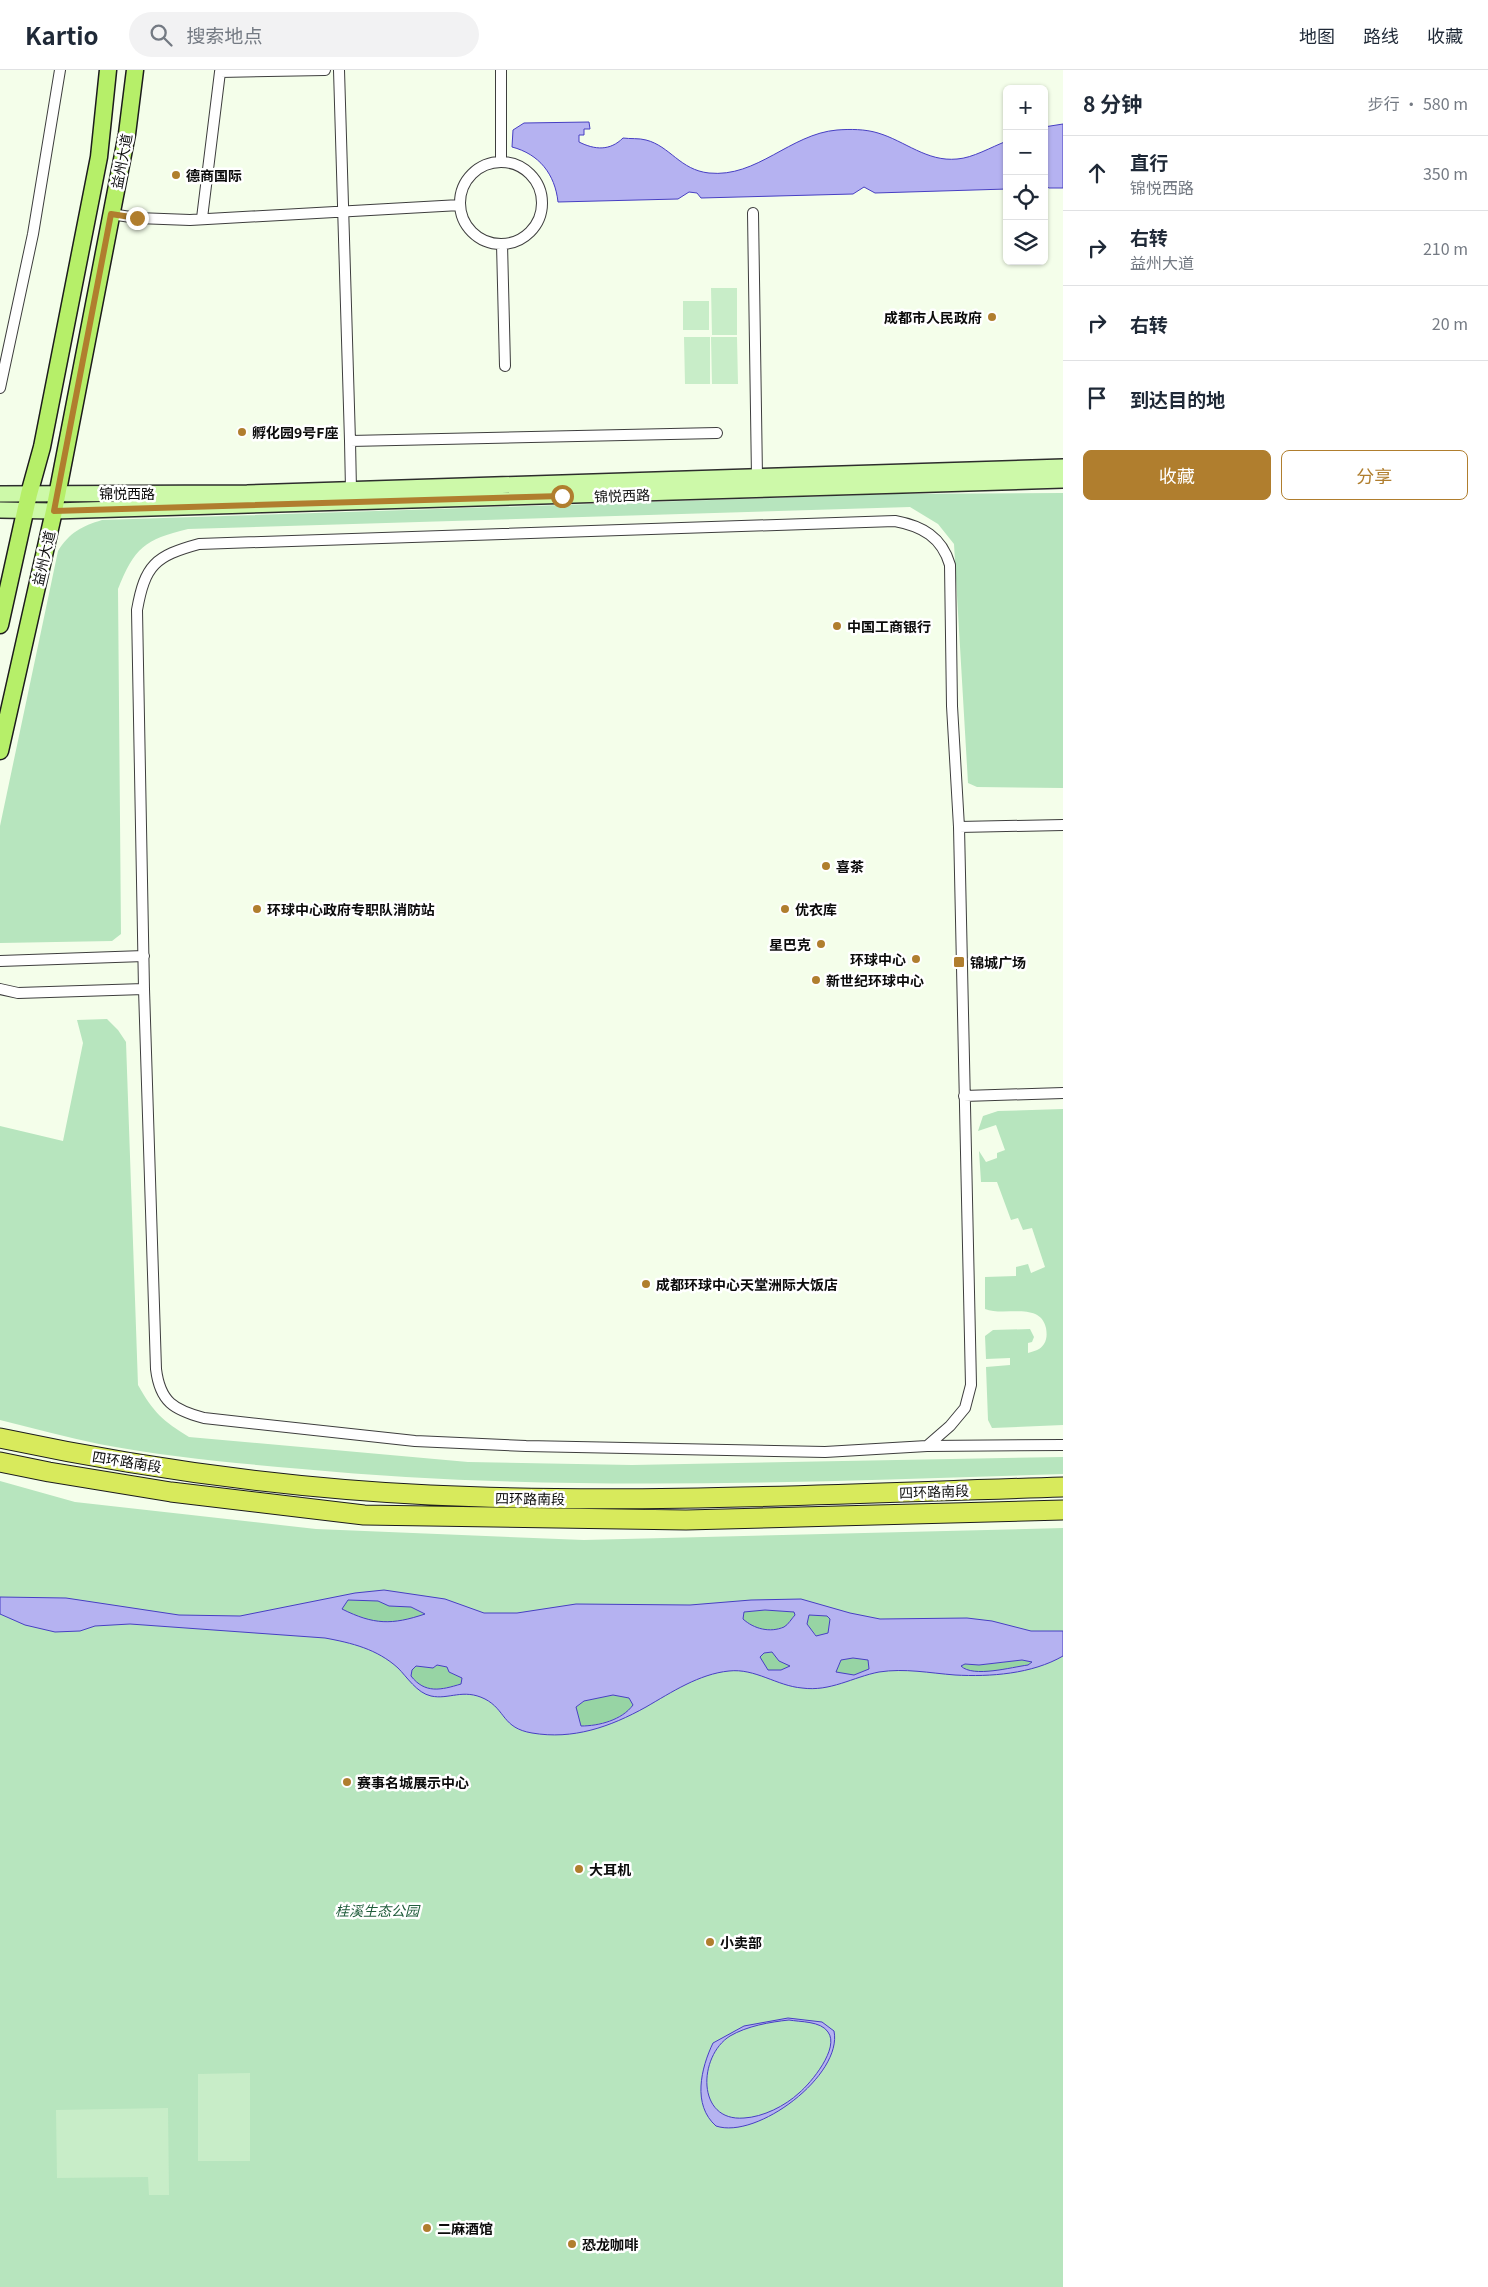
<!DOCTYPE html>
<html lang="zh">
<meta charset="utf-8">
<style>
:root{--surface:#fff;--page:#f2f2f3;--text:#1f2937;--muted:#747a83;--line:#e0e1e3;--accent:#b07e2e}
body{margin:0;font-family:Georgia,"Noto Sans SC",serif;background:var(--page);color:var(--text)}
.controls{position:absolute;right:15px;top:15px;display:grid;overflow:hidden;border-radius:8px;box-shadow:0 1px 4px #0004}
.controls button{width:45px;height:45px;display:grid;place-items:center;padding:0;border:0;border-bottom:1px solid var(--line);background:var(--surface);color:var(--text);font:25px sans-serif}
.stop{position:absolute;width:15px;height:15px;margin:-11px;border:4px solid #b07e2e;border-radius:50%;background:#fff}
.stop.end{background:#b07e2e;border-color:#fff;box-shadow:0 1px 5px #0008}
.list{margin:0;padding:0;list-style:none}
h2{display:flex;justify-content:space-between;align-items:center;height:65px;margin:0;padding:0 20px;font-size:21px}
h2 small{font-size:16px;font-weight:400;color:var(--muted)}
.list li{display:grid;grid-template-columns:32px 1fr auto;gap:15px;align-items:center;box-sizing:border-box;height:75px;padding:0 20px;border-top:1px solid var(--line)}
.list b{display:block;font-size:19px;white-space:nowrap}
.list p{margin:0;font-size:16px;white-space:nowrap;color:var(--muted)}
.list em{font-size:16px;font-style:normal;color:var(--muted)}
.actions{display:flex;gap:10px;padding:15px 20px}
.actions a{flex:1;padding:11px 0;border:1px solid var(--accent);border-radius:8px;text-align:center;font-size:18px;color:var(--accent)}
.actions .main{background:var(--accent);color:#fff}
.icon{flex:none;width:28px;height:28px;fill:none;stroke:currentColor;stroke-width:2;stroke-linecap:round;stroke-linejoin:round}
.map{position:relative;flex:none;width:1063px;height:2217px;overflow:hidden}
header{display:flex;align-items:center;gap:30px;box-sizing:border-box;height:70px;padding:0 25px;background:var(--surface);border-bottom:1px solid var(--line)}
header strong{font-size:24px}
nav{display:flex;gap:28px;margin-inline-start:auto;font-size:18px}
.search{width:350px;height:45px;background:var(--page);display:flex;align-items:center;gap:12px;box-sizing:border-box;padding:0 18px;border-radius:28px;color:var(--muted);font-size:19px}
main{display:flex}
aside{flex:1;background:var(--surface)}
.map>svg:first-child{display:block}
.green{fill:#b7e5be}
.forest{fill:#97d4a4}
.pitch{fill:#c8edc8}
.water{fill:#b5b2f1;stroke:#473fc3;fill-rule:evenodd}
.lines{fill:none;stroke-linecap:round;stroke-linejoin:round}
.street-casing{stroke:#3e3e3e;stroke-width:12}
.secondary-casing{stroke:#2d2d2d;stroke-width:18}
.primary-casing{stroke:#1c1c1c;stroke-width:19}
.highway-casing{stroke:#1c1c1c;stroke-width:21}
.street{stroke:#fff;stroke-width:10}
.secondary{stroke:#cdf9a9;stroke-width:15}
.primary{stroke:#b6ef69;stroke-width:16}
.highway{stroke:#d8ea5c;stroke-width:19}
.route{stroke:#b07e2e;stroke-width:6}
.poi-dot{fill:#b07e2e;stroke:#fff;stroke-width:2}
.labels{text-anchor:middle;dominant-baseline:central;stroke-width:5;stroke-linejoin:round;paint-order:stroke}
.street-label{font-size:14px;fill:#0b0b0b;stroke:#fff}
.poi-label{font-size:14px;font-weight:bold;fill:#0b0b0b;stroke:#fff;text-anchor:start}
.park-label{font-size:14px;font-style:italic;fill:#215d3c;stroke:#fff}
</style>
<header>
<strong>Kartio</strong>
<div class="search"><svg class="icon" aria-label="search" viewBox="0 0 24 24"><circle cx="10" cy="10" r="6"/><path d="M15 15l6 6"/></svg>搜索地点</div>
<nav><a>地图</a><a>路线</a><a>收藏</a></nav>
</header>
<main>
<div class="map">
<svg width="1063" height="2217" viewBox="0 0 1063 2217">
<rect width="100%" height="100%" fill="#f4feea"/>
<path class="green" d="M1063 423V718L977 717 968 713 954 474 938 454 910 437 188 459C144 470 135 477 118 519L121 864 112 871 0 873V756L58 481C69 463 82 456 102 450L895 424Z
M107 949 118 960 126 972 138 1315C153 1342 163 1351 189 1367L468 1392 632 1395 1063 1387V1404C809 1412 555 1423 302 1399 234 1393 166 1387 99 1374 66 1367 33 1358 0 1350V1056L63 1071 83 973 77 950Z
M1063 1039V1355L992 1358 988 1350 986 1297 1010 1295V1288L986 1289 985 1266 993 1260 1030 1259 1034 1267 1032 1272 1028 1273V1283C1035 1281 1040 1280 1044 1274 1047 1269 1047 1264 1046 1258 1040 1231 1004 1247 985 1239V1207L1016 1206V1197L1028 1194 1031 1203 1045 1197 1032 1158 1023 1160 1018 1148 1011 1150 997 1112H981L979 1081 986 1092 997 1088V1083L1005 1080 996 1055 978 1061 983 1046 998 1041Z
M0 1411 75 1432 316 1459 584 1470 1063 1458V2217H0Z"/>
<path class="forest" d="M348 1530 378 1531 389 1536 411 1537 426 1545C388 1555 379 1557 342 1539Z
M765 1540 794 1542 795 1545C792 1548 788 1555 784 1557 770 1563 754 1559 743 1549L744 1542Z
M809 1545 827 1546 830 1549 828 1563 817 1566 807 1554Z
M773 1582 791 1596 781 1600H768L760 1587 764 1583Z
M853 1588 868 1590 869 1599 854 1605 835 1602 841 1590Z
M1022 1590 1032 1591 1028 1595C1011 1597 974 1608 961 1596L965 1594 979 1595Z
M437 1595 447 1597 449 1602 462 1608 461 1614C441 1619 425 1624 411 1606L412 1600 416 1596 433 1598Z
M613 1625 629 1628 633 1635C622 1650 599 1655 581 1656L576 1637 584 1631Z"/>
<path class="pitch" d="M711 218H737V265H712Z
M683 231H709V260H683Z
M684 267H710V314H685Z
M711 267H737L738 314H712Z
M250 2003V2091H198V2004Z
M168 2038 169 2125H149L148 2107 57 2108 56 2040Z"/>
<path class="water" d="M589 52 590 59H584V65H579V72C595 80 610 81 623 68 630 69 639 68 646 70 670 76 680 100 709 103 757 108 790 64 837 60 850 59 865 59 878 63 905 71 927 92 957 89 973 88 991 77 1007 71V119L875 123 864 117 853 124 701 128 697 123 689 122 678 129 558 132C555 104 539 84 512 77L513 60 524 53Z
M1063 54V118H1049L1044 115V57Z
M384 1520 445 1529 484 1543H517L576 1534 690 1535 751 1530 801 1529 850 1543 880 1549 967 1548 992 1551 1031 1561H1063V1586C1032 1604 990 1607 955 1605 929 1603 905 1598 879 1602 853 1607 830 1622 802 1618 777 1616 755 1598 729 1601 699 1604 672 1622 646 1637 610 1657 573 1670 532 1663 502 1658 506 1640 485 1629 463 1618 449 1630 431 1626 417 1623 407 1607 398 1598 377 1579 352 1573 325 1568L130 1554 95 1556 80 1561 55 1562 25 1555 0 1544V1527L66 1528 179 1545 240 1546 355 1523ZM348 1530 378 1531 389 1536 411 1537 425 1544C392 1555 374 1555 342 1539ZM765 1540 794 1542 795 1545C792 1548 788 1555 784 1557 770 1563 754 1559 743 1549L744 1542ZM809 1545 827 1546 830 1549 828 1563 816 1566 807 1554ZM772 1582 779 1591 790 1596 781 1600H768L760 1587 764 1583ZM853 1588 868 1590 869 1599 854 1605 836 1602 841 1590ZM1022 1590 1032 1592 1028 1595C1012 1597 973 1608 961 1596L965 1594 979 1595ZM437 1595 447 1597 449 1602 462 1608 461 1614C441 1620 425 1624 411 1606L412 1600 416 1596 433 1598ZM613 1625 629 1628 633 1635C622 1650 599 1656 581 1656L576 1637 584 1631Z
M788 1948 822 1952 834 1961C843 2005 757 2070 716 2056 692 2035 701 1998 713 1973L744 1956ZM789 1950C800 1952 821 1951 828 1962 840 1978 811 2013 799 2023 785 2036 763 2047 744 2048 696 2052 698 1986 730 1966 747 1956 770 1952 789 1950Z"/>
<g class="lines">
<g class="street-casing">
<path id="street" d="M339 0 350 371 717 363
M501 0V92
M460 133a41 41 0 1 1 82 0a41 41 0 1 1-82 0Z
M753 143 757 407
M111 144 137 148 190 150 460 135
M202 148 220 2 325 0
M502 174 505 296
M0 318 33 164 60 0
M350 371 351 420
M959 757 1063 755
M0 891 144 886
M0 919 18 923 144 919
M964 1026 1063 1023
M927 1376 950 1356 965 1338 971 1315 959 757 952 636 950 495C942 467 922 456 895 451L199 474C155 486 145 495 137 540L144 919 156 1299C160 1332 174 1340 204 1348L415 1371 526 1376 825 1382 927 1376 1063 1375"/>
</g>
<g class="secondary-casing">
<path id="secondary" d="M0 424 247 423 1063 397
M0 440 54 441 1063 410"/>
</g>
<g class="primary-casing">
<path id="primary" d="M0 555 29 424 42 377 99 87 108 0
M0 681 54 441 127 64 135 0"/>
</g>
<g class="highway-casing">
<path id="highway" d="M0 1368C141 1398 286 1418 430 1425 641 1435 853 1423 1063 1417
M0 1392 49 1402 171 1422 364 1445 686 1450 1063 1440"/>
</g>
<use href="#street" class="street"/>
<use href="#secondary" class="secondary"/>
<use href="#primary" class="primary"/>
<use href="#highway" class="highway"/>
</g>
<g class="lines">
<path class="route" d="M137 148 111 144 54 441 562 426"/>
</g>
<g class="poi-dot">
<circle cx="176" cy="105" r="5"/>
<circle cx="992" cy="247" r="5"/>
<circle cx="242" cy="362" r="5"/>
<circle cx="837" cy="556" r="5"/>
<circle cx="826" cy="796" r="5"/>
<circle cx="257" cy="839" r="5"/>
<circle cx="785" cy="839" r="5"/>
<circle cx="821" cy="874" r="5"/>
<circle cx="916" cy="889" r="5"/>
<rect x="953" y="886" width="12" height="12" rx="2.5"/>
<circle cx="816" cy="910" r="5"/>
<circle cx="646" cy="1214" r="5"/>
<circle cx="347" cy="1712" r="5"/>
<circle cx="579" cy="1799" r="5"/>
<circle cx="710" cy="1872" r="5"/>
<circle cx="427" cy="2158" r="5"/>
<circle cx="572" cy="2174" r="5"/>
</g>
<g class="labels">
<g class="street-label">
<text transform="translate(121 91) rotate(-79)">益州大道</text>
<text x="127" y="423">锦悦西路</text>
<text transform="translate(622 425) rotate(-2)">锦悦西路</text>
<text transform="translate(43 488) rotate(-77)">益州大道</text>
<text transform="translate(127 1391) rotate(9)">四环路南段</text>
<text transform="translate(934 1421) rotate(-2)">四环路南段</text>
<text transform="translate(530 1428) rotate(1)">四环路南段</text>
</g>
<g class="poi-label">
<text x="186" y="105">德商国际</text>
<text x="982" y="247" text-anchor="end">成都市人民政府</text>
<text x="252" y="362">孵化园9号F座</text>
<text x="847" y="556">中国工商银行</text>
<text x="836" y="796">喜茶</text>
<text x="267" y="839">环球中心政府专职队消防站</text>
<text x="795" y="839">优衣库</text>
<text x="811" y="874" text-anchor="end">星巴克</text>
<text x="906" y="889" text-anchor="end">环球中心</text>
<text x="970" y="892">锦城广场</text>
<text x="826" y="910">新世纪环球中心</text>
<text x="656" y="1214">成都环球中心天堂洲际大饭店</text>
<text x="357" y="1712">赛事名城展示中心</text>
<text x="589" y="1799">大耳机</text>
<text x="720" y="1872">小卖部</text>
<text x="437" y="2158">二麻酒馆</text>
<text x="582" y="2174">恐龙咖啡</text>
</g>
<g class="park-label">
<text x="377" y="1840">桂溪生态公园</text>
</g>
</g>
</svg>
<div class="controls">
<button>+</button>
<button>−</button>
<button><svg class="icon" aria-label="locate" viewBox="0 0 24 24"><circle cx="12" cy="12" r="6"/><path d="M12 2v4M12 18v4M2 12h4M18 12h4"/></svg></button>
<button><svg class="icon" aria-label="layers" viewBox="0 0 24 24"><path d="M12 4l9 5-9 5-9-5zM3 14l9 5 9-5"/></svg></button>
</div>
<div class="stop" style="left:562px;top:426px"></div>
<div class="stop end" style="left:137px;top:148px"></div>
</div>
<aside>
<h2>8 分钟<small>步行 · 580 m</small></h2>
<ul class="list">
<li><svg class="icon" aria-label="ahead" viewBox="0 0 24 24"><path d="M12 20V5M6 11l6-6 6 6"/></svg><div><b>直行</b><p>锦悦西路</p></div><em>350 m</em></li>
<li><svg class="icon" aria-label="right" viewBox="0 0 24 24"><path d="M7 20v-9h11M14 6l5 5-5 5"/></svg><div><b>右转</b><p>益州大道</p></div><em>210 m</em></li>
<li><svg class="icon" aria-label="right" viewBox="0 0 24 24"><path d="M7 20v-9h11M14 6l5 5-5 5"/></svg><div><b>右转</b></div><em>20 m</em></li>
<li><svg class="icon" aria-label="arrive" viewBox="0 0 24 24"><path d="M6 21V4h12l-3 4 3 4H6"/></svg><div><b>到达目的地</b></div></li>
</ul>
<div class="actions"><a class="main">收藏</a><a>分享</a></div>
</aside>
</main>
